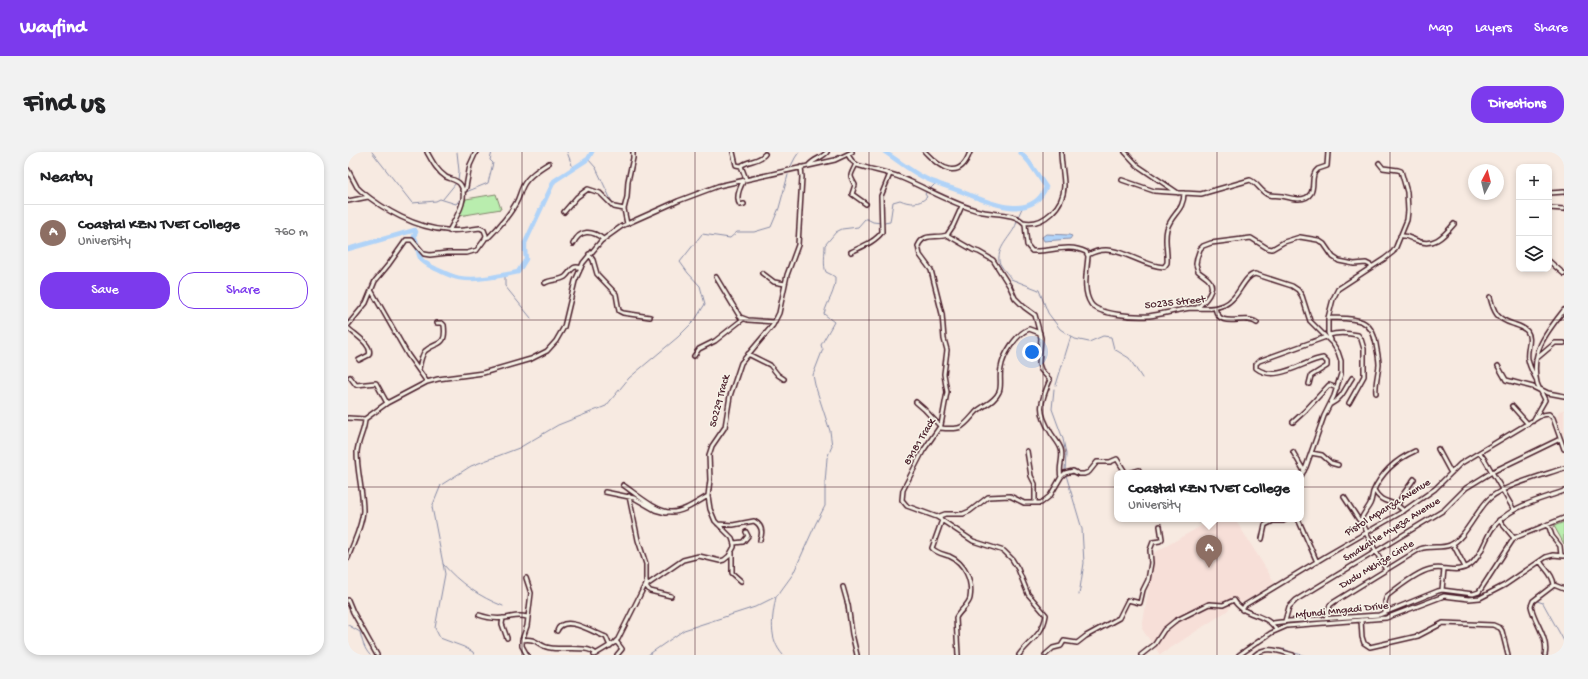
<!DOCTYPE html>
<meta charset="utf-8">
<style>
:root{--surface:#fff;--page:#f2f2f2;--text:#202124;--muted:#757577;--line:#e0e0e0;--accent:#7c3aed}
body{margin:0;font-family:"Gochi Hand",sans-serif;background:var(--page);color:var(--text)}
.controls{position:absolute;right:12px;top:12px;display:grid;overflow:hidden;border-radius:8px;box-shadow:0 2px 6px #0003}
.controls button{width:36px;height:36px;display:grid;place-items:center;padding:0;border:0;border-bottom:1px solid var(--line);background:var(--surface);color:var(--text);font:20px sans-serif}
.compass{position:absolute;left:1120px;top:12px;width:36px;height:36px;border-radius:50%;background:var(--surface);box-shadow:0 2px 6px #0003;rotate:7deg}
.you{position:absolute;left:684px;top:200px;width:14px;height:14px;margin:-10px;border:3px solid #fff;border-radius:50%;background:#1a73e8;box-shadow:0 0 0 6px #1a73e833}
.badge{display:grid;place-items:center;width:26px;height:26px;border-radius:50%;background:var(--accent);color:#fff;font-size:13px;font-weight:700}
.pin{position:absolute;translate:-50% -33px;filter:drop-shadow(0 1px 2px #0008)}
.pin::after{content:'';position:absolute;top:21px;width:14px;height:12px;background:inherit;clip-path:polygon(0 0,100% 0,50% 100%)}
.popup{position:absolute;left:766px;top:318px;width:190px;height:52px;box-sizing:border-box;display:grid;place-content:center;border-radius:8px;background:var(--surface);filter:drop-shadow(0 1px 3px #0005);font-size:13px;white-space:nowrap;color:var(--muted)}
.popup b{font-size:15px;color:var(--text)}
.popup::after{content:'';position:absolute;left:50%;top:100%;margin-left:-8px;border:8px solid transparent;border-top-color:var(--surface)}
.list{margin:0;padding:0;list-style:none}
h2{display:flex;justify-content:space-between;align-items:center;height:52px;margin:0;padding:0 16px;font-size:17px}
h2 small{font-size:13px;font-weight:400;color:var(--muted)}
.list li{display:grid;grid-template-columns:26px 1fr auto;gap:12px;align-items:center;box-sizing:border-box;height:56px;padding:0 16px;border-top:1px solid var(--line)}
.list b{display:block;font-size:15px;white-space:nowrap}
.list p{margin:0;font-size:13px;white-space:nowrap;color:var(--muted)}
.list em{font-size:13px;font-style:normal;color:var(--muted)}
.actions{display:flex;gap:8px;padding:12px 16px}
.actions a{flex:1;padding:9px 0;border:1px solid var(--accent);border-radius:16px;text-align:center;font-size:14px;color:var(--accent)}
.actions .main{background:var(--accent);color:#fff}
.icon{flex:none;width:22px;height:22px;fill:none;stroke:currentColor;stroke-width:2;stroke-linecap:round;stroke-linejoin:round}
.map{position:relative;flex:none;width:1216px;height:503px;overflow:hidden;border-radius:16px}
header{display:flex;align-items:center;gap:24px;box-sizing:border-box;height:56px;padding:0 20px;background:var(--accent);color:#fff}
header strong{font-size:19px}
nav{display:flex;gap:22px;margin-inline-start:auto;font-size:14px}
.intro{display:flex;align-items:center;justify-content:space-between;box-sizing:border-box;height:96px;padding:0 24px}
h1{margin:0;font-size:28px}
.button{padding:10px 18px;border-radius:16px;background:var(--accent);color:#fff;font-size:14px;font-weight:700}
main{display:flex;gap:24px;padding:0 24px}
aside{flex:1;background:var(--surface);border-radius:16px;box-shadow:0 2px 6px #0003}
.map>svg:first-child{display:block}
.built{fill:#f7dfd8}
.green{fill:#b9edae;stroke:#82866c}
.water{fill:#b0d3f8;stroke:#878ba6}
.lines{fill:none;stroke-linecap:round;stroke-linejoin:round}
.stream{stroke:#878ba6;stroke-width:1}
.river{stroke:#b0d3f8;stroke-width:4.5}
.minor-casing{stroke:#4a1f2b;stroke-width:6}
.minor{stroke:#f7f3e8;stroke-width:3}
.grid{fill:none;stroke:#4a1f2b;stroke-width:1;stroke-opacity:0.55}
.labels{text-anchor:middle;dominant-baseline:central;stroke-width:3;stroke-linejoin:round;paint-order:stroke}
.street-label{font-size:11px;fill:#4a1f2b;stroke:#f7f3e8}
</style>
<header>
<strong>Wayfind</strong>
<nav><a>Map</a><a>Layers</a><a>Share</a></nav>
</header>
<div class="intro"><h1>Find us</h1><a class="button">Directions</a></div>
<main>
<aside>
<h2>Nearby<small></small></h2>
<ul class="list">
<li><span class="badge" style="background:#8d6e63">A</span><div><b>Coastal KZN TVET College</b><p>University</p></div><em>760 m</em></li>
</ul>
<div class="actions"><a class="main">Save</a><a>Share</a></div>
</aside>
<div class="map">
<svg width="1216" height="503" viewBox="0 0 1216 503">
<rect width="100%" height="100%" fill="#f7eae1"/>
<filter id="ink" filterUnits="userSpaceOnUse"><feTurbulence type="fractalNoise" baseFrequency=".025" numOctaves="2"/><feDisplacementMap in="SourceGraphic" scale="8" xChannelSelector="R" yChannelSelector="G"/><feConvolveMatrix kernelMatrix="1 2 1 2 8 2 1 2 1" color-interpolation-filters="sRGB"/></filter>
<g filter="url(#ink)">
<path class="built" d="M1216 258V284L1209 265 1211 259Z
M865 367H887L927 431 895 450H890L883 454 879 459 812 503 794 477 806 401Z"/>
<path class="green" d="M148 42 153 57 111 64 118 47Z
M1216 370V392L1206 374Z"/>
<path class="water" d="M698 82 721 83 724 84 722 87 696 89 694 85Z"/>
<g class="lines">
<path class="stream" d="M24 0 64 51 88 49 92 47 108 52 114 45
M109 0 111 19 110 28
M219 0 225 16
M240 7 248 16 264 50
M443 14 447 6 451 0
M582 37 588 31
M118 40 140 31 145 11 142 8 144 0
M95 47 108 31
M670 65 675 54
M669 69C667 82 649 93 651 109 653 116 660 121 663 127L691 138 700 161 712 177 727 187 741 190 755 184 763 185 766 197 781 206 794 226
M536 71 542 70 545 50 552 48C561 52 571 53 579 45L577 42 579 39
M157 123V134L183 166
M474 196 473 193 486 170 476 162C479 149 488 140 487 125L484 123 478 120C475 114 477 101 477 93L488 80 494 77 510 75 517 67H519L525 70 533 71
M708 233 723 184
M706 237 704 257 715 287 718 302 717 319
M718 323 734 377 736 411 731 443
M95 412C111 431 132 445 155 454
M428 445C424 465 420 487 435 503
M1189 449 1195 451 1216 489
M0 473 12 480C14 488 16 497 22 503
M936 497 943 500
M945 501 955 503
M126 503 125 500 116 495 92 486 87 476 97 422 84 355 93 333 123 314 171 296 210 273 258 254 281 226 330 185 347 168 357 152 352 134 340 121 332 110 354 82 382 86 389 80H406L423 75 431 56 440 23
M300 503 336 478 407 455 429 444 445 422 468 371 477 354V331L479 306 484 294 482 279 467 233 465 223 475 197"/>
<path class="river" d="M537 0C553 11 570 25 589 31 596 34 604 36 612 39 637 49 683 72 698 35L681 10 672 0
M0 97 67 78 68 80 66 84C71 91 68 100 73 107 77 112 83 114 88 117 95 120 104 125 111 126 129 129 152 124 170 120L178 107 177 98V91L206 29 240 7 244 0"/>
<g class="minor-casing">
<path id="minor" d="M79 0C84 9 89 19 98 25 102 27 109 28 112 32 122 45 107 67 101 79
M385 0 388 13 393 14
M577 0C593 17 612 29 622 0
M777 0 790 14 830 41
M500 3 504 9 509 13C524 18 540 20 554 26 580 37 604 52 631 59 645 63 667 60 677 72L679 93 684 99C703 100 720 91 738 100L740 104C739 119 734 138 743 152 751 163 788 165 801 164 815 162 829 158 843 156 854 156 865 158 876 153 891 147 895 124 907 122L944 134 950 138 954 144 962 169 985 192 990 200 993 209V222L986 244 976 264 958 315 953 324
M508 12C502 25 501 22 507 33L504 42 518 52
M461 13C466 7 474 6 479 0
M0 18 9 35 13 39C36 58 68 76 98 78 109 80 121 77 132 76L136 78 138 83 137 87 129 98 119 101H99L82 103 76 102 64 88H58L41 112 27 129 18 151 0 173
M398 27 393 14C400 8 411 10 417 2
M396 28C392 35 387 46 392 53L396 52
M774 28 806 39 836 41
M114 38H117L118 35 122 13 128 0
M1201 41 1216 40
M0 49 20 45
M614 54 605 74 599 83C588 87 576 80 570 94L572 103 583 118 594 162 596 187 599 198 596 222 599 240 593 273 575 299 555 338 554 348 559 354 589 365 625 389 656 399 664 407 670 417 680 442 698 463C695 483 681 489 671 503
M1201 56 1216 57
M216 60 229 45 240 37 252 41 266 55 276 57
M675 70C695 75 716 54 716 34 716 22 713 12 713 0
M279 72 276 57 279 45 280 29 285 6V0
M599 83 625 98 631 100 645 108 662 135 667 146 676 155 687 163 693 186 691 212 693 218 702 228C692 251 689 259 703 281 706 286 711 291 713 297 716 306 710 315 713 325
M1052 84C1058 83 1062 86 1067 88 1085 96 1095 85 1106 72
M137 86 141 85C151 75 161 64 168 51 171 46 172 40 175 34 180 24 191 17 201 11
M225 92C232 77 244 78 255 87
M503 100C513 95 527 90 534 80L533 44 542 22
M241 102 245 108 249 122 268 142 271 159 275 161 302 165
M740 103C767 87 789 114 816 115L819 111C820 99 816 89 819 77 824 61 836 59 836 41L853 42 902 28C910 31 913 41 921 43 925 44 930 43 934 44 942 46 957 51 963 41 967 33 962 23 970 17 973 16 976 15 979 14L980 0
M1201 109 1216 122
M414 121 426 130 437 132
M368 125 392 165 400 168 427 170
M197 131C203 127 211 129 217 125 223 120 224 112 233 116
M23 138 60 203 79 230
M1142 145C1146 161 1149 167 1165 172 1171 174 1175 175 1179 179 1185 188 1178 197 1180 207 1181 214 1185 221 1188 227
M849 156C856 150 870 137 860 127 857 124 853 122 850 119L848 112 849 106 852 97 855 94 863 91 903 86 919 96 924 97 936 90 952 85 970 88 976 92 985 105 991 109 1006 112 1018 111 1024 114
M867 156C872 179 896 161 909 171
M980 166C1004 167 1023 163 1028 192 1029 199 1031 206 1031 213 1030 223 1027 232 1028 241
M0 176C7 183 25 193 21 203L11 208
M981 183C991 180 1000 181 1010 183L1013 187 1016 197V224L1001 251
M983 188 980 181V166L985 147 990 137 1036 107 1045 100 1048 95 1059 68 1060 59 1059 40 1053 19 1050 18 1035 16 1031 11
M400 202 422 213 430 223 436 227
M346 204 351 197 367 189 395 167
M1188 207 1207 191H1216
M1150 214 1158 228 1185 235 1193 239
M71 217C72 212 73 204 77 199 88 189 99 196 96 173L94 171H89
M2 225 8 233 28 231 39 251
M961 232 963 224 979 214V210L975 206C957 208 928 232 908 216V212L911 209 978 185
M1192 237 1200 241 1216 244
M568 250 576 257 593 275
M983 252C994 247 997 236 1004 226
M1164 254 1180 272
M0 266 17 267
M1185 269 1197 248C1195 243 1191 237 1189 231 1182 200 1198 181 1216 158
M945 270 957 259 981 233 989 236
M592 276C615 278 614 276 628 260 635 253 646 251 651 240 654 234 651 224 653 216 655 203 668 182 681 177L692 181
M1090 297 1103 321
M679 299 683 324 687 332V351
M945 300 956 319
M963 301 974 303 983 311 990 313
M1132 301 1137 308 1166 358
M781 321 791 318
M275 333C287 341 308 360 323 360 336 360 349 350 360 344
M1026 338C1035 354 1044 346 1056 359
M257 340 286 346 307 358 318 361
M281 344 290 388 298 412V434L302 439 323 444
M996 345 1011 368H1013L1019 380
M1050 353 1054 344 1066 327
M589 365 597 362H615L622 359 640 345 662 344 676 351H693L702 344 713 325 717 321 725 319 731 322H736L741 320 749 310H762L769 307 777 320 779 321
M950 367 969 410
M594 368 584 396C588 401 595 402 601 404 617 411 625 429 622 446 621 453 611 459 608 466L610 503
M1013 368C1015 361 1019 358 1022 352 1024 348 1024 344 1025 340 1033 321 1049 307 1067 299
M1151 368 1166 386
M370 372 385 373 406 369C414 373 415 380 412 388
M1200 372 1204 384 1212 394 1213 403
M1018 381 1038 418
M914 387 917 373 925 369H935L939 367
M386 391 395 390 400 384 398 380
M1105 392 1117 415
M384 400V421L393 429
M0 406C5 391 14 375 15 359 15 339 9 320 9 300 10 288 17 278 17 267L39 251 79 230 90 227 135 221 183 207 199 199 208 189 216 175 227 129 235 111 253 89 274 74 330 49 370 34 487 8 504 0
M1192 409C1197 418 1205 422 1206 433
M178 426 183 441 179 474 174 488V494L179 503
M1206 433 1216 437
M495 435 500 453 504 482 509 503
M1094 438 1096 417
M0 448 5 460 29 503
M894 458 897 453 978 404 1054 360 1087 337 1112 312 1194 263 1201 262 1205 266 1216 297
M1037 461V450L1039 444C1049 436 1071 419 1083 417 1097 414 1109 422 1122 413 1133 405 1137 387 1144 377 1160 354 1192 348 1216 339
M131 463C139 466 148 467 157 466 165 465 170 462 179 465
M155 466 154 472 159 486
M978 466 982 453 986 450 1072 397C1082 393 1093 397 1102 393 1117 387 1129 357 1142 346 1157 333 1196 323 1216 316
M1013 468 1014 485 1016 491 1022 495 1070 484 1095 471 1145 473 1152 476 1154 479 1160 503
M937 469 941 455 948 448 1096 358 1118 336 1144 320 1212 287
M925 471 941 469 1031 463 1090 439 1094 438 1125 442 1131 440 1133 437 1166 386 1216 366
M209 479C216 461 246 481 258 485L262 494
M174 488C190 485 190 495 203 496 214 498 241 493 248 502
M268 489 274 497 269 503
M246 503 266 491 270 487 296 435 335 408 351 404 372 409 376 408 381 404 386 395V392L384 386 367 369 362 357 360 344 362 328 361 303 364 294 377 275 382 244 393 211 425 173 431 161 439 123 450 93 454 25 453 15
M697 503 705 496 713 494 716 489 729 491 738 484 771 466 780 448 792 451 795 438 800 428 803 411 802 398 805 390 812 389 814 387 812 374
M793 503 807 492 816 478 827 469 861 452 875 453 886 448C895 465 920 461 928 478
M891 503 923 481 939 474 1038 466 1096 444 1121 447 1132 446 1157 433 1198 405 1205 403 1216 404
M907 503C918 493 933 500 945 503
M1197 503C1201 486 1186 470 1183 454L1185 449 1206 433"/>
</g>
<use href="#minor" class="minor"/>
</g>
</g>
<path class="grid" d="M174 0V503M347 0V503M521 0V503M695 0V503M869 0V503M1042 0V503M0 168H1216M0 335H1216"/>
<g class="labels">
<g class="street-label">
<text transform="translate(827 151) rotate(-6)">50235 Street</text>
<text transform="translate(372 249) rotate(-75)">50229 Track</text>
<text transform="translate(572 290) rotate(-60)">87181 Track</text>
<text transform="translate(1040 356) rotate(-32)">Pistol Mpanza Avenue</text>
<text transform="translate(1044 378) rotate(-32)">Smakahle Myeza Avenue</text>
<text transform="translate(1029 413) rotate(-31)">Dudu Mkhize Circle</text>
<text transform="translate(994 459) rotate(-6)">Mfundi Mngadi Drive</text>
</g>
</g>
</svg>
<div class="controls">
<button>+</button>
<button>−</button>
<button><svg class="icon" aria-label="layers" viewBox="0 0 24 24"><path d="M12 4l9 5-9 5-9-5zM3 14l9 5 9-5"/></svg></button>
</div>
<svg class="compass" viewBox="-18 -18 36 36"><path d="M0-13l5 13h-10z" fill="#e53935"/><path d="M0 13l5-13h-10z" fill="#757577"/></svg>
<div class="you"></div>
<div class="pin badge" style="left:861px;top:416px;background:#8d6e63">A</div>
<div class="popup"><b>Coastal KZN TVET College</b>University</div>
</div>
</main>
